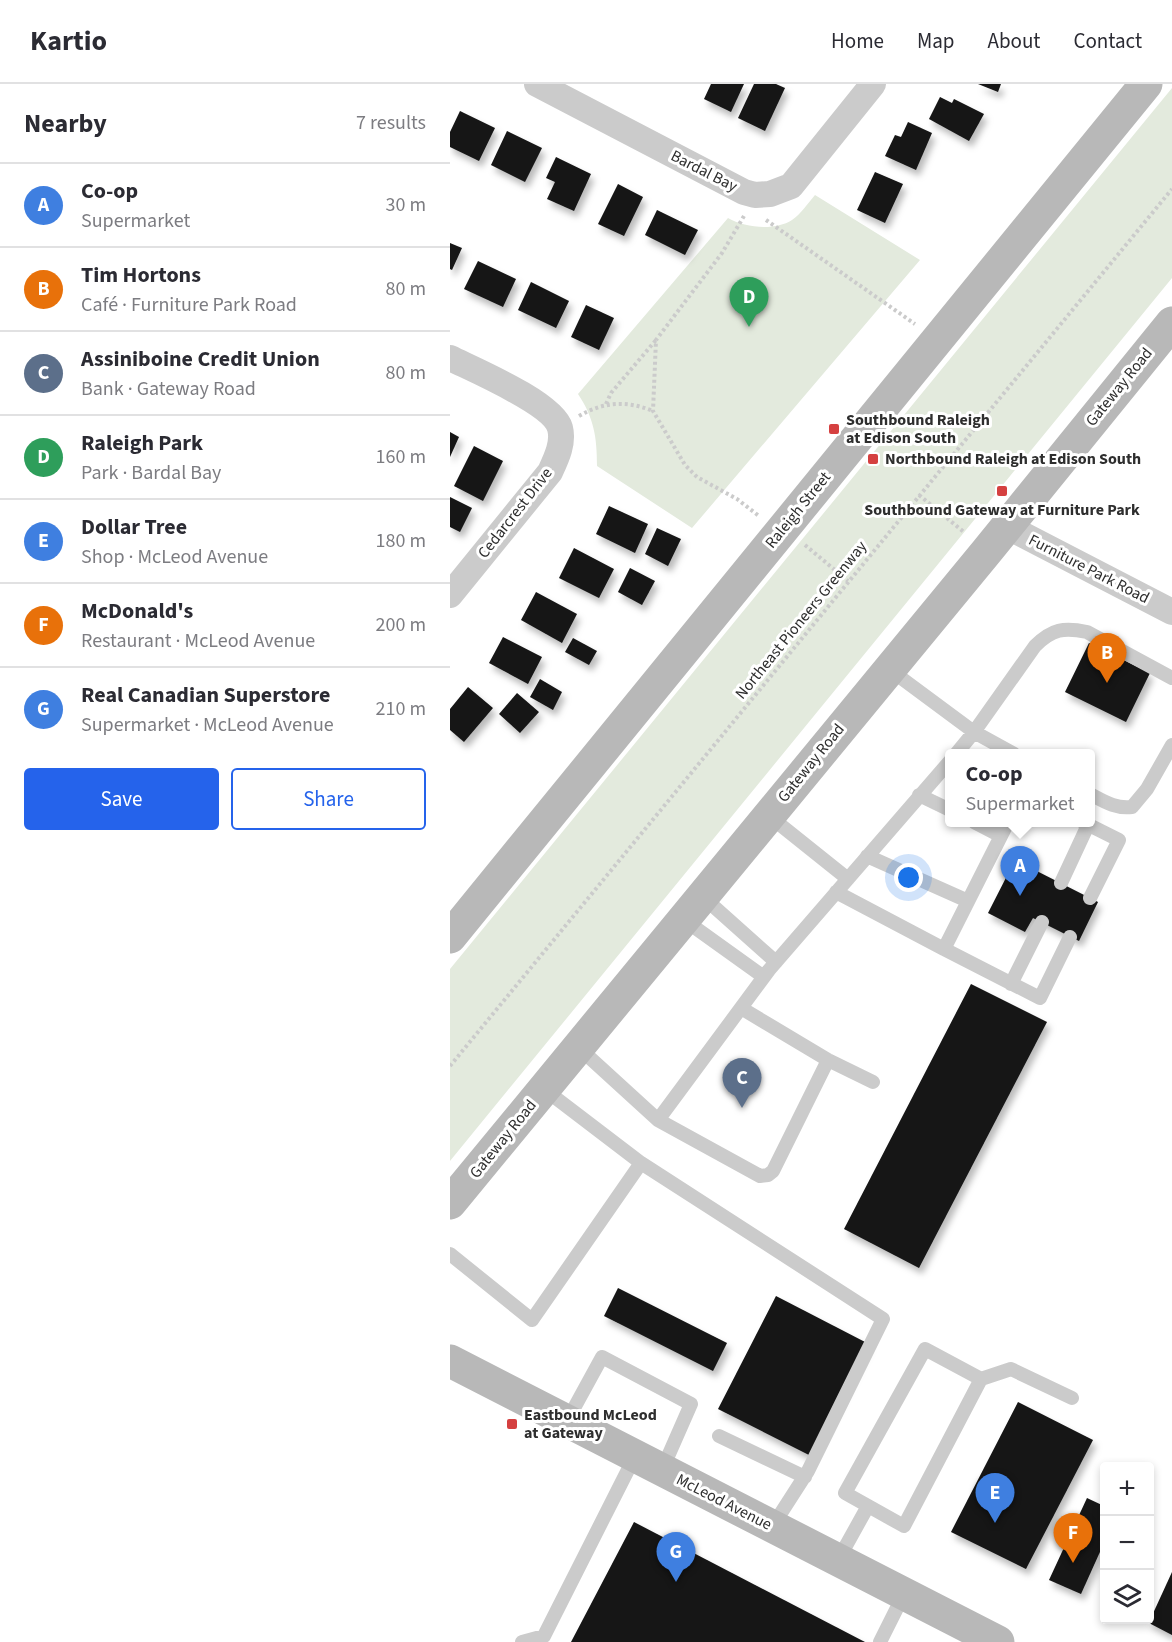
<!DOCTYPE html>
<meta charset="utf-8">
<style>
:root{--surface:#fff;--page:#f7f7f7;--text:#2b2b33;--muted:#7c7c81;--line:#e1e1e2;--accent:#2563eb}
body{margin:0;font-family:"Source Sans 3",sans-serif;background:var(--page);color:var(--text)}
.controls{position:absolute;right:18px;bottom:18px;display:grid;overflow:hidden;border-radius:6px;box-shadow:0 3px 9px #0003}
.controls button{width:54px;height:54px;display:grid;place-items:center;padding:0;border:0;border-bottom:2px solid var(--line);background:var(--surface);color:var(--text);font:30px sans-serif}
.you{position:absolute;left:459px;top:794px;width:21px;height:21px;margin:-15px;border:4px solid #fff;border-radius:50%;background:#1a73e8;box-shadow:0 0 0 9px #1a73e833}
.badge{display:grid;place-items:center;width:39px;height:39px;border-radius:50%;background:var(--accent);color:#fff;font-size:20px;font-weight:700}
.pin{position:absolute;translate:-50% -50px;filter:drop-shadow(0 2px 3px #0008)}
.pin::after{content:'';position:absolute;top:32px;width:21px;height:18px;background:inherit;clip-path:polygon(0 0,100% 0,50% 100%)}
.popup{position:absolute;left:495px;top:665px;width:150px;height:78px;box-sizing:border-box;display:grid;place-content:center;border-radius:6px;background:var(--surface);filter:drop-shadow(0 2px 4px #0005);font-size:20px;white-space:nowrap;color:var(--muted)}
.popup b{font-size:22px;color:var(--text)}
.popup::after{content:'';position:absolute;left:50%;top:100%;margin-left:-12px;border:12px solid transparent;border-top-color:var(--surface)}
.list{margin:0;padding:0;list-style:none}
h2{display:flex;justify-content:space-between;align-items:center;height:78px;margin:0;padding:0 24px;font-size:26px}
h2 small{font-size:20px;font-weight:400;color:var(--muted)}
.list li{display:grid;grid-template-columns:39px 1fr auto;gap:18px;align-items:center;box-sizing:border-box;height:84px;padding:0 24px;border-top:2px solid var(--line)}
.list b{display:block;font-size:22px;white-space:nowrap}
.list p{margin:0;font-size:20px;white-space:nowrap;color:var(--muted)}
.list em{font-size:20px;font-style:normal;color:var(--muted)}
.actions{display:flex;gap:12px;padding:18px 24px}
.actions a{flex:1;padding:14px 0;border:2px solid var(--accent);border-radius:6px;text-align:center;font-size:21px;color:var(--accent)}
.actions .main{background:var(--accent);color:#fff}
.icon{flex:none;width:33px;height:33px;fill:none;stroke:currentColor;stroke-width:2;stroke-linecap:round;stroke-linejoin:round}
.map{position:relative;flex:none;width:722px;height:1558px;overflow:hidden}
header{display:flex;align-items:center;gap:36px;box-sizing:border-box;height:84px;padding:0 30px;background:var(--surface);border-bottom:2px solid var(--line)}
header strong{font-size:28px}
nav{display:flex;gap:33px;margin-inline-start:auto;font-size:21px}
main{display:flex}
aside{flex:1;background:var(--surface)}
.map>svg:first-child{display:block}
.green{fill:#e3eadd}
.building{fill:#151515;filter:url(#shadow)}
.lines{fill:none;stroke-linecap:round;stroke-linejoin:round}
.path{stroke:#cbcbcb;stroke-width:4;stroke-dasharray:3 3;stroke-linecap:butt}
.lane{stroke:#cbcbcb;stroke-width:14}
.street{stroke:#cbcbcb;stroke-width:26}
.secondary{stroke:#b8b8b8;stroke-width:33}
.poi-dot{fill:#d54040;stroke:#fff;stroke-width:2}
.labels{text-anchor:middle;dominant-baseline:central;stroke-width:6;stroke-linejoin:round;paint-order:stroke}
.street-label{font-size:16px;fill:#2e2e2e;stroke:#fff}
.poi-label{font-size:16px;font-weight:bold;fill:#2e2e2e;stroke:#fff;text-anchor:start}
</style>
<header>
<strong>Kartio</strong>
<nav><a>Home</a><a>Map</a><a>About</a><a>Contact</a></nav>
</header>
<main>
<aside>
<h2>Nearby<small>7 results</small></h2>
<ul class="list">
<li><span class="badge" style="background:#3f7fe0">A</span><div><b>Co-op</b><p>Supermarket</p></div><em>30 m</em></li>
<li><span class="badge" style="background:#e8710a">B</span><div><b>Tim Hortons</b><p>Café · Furniture Park Road</p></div><em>80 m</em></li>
<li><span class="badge" style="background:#5c6f8a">C</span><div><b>Assiniboine Credit Union</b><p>Bank · Gateway Road</p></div><em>80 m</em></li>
<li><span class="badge" style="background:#2e9e5b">D</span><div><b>Raleigh Park</b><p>Park · Bardal Bay</p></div><em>160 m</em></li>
<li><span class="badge" style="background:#3f7fe0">E</span><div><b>Dollar Tree</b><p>Shop · McLeod Avenue</p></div><em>180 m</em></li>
<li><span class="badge" style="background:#e8710a">F</span><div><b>McDonald's</b><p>Restaurant · McLeod Avenue</p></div><em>200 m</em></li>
<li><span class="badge" style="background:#3f7fe0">G</span><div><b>Real Canadian Superstore</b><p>Supermarket · McLeod Avenue</p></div><em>210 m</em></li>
</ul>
<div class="actions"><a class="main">Save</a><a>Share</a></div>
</aside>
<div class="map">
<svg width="722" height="1558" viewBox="0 0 722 1558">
<defs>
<filter id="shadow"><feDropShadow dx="3.5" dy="6" stdDeviation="3" flood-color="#0004"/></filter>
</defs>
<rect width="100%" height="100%" fill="#fff"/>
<path class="green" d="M722 4V194L0 1077V885Z
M365 111 470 176 242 444 147 382C147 353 144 334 128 310L278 134C295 144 325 147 342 136 351 130 358 119 365 111Z"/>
<path class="building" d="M261 0H294L281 28 254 15Z
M304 0H326L335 4 315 47 288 34Z
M528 0H551L548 8Z
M490 13 502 19 504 15 534 30 519 57 479 35Z
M10 27 45 44 29 77 0 63V48Z
M458 38 482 49 466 86 435 72 445 51 451 53Z
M57 47 92 64 75 98 41 81Z
M106 73 141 90 124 127 97 115 105 98 96 94Z
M425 88 453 100 435 139 407 126Z
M168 100 193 113 174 152 148 140Z
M207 126 248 146 235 171 195 151Z
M0 159 12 164 2 186 0 185Z
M28 177 66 195 53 223 14 205Z
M81 198 119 217 106 244 68 226Z
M136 221 164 234 149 266 121 253Z
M0 348 9 353 0 373Z
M24 362 53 377 33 417 4 402Z
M0 413 22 424 10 448 0 443Z
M159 422 198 440 185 469 146 450Z
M207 444 231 455 218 482 195 470Z
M124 464 164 485 149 514 109 494Z
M180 484 205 497 192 521 168 508Z
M86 508 127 530 112 559 71 536Z
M53 553 92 573 78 600 39 579Z
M123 554 147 567 139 581 115 568Z
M639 559 700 589 676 638 615 608Z
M90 595 112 608 103 626 80 613Z
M18 603 43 624 14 658 0 646V625Z
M67 609 89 628 70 649 49 630Z
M565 776 648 818 629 857 583 834 575 848 538 829Z
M521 900 597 938 469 1184 394 1145Z
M168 1204 277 1259 263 1287 154 1232Z
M326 1212 417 1259 359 1371 268 1325Z
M568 1318 643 1356 576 1485 501 1448Z
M637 1414 654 1422V1459L631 1510 599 1496Z
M184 1438 415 1558H121Z
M722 1488V1551L697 1538 700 1536Z"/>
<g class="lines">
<path class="path" d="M294 132 272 169 206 256 203 327 235 381 247 393 287 415 309 432
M316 136 465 240
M156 320 161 309 206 256
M129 332C153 318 176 316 203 327
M469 411 515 449
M355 461 398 497
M0 982 722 105"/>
<path class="lane" d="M439 585 524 648 564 670
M506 670 524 648 585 562C602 545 614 543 637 548L722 594
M640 710C655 718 666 725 682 723L697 705 722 661
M469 711 500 726
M318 731 398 795
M524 738 551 752
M633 738 669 756 640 814
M417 772 518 817
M611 799 638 741
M386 808 494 865 558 738
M252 812 326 878
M233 835 314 893
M494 865 590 914 620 853
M561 900 592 838
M291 924 378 976 423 998
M128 963 208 1036 310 1092 318 1091 323 1087 378 976
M94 1005 191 1079 433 1235 358 1387 322 1443
M208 1036 319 886 500 677
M0 1170 82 1236 191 1079
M475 1265 531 1295 454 1442 395 1409Z
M531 1295 561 1285 622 1314
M117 1337 152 1273 241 1320 212 1386
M269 1352 355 1393
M388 1476 418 1422
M72 1558 94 1552 185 1372
M430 1558 454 1510"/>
<path class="street" d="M87 0 294 108 305 111 320 110 341 102 423 0
M0 274C24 286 103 319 110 344 114 359 106 375 100 388L0 511
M556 442 722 528"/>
<path class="secondary" d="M0 853 696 0
M0 1119 537 467 722 239
M0 1277 548 1558"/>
</g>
<g class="poi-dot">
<rect x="378" y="339" width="12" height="12" rx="3"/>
<rect x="417" y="369" width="12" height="12" rx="3"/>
<rect x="546" y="401" width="12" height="12" rx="3"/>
<rect x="56" y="1334" width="12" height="12" rx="3"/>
</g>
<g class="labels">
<g class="street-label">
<text transform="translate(254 87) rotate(27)">Bardal Bay</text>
<text transform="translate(669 303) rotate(-51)">Gateway Road</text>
<text transform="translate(348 426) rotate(-51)">Raleigh Street</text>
<text transform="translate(65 429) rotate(-52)">Cedarcrest Drive</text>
<text transform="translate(639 485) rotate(27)">Furniture Park Road</text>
<text transform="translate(351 536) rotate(-51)">Northeast Pioneers Greenway</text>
<text transform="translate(361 679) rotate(-51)">Gateway Road</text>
<text transform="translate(53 1055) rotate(-51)">Gateway Road</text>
<text transform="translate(274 1418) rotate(27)">McLeod Avenue</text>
</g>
<g class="poi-label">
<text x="396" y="336">Southbound Raleigh<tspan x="396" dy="18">at Edison South</tspan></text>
<text x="435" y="375">Northbound Raleigh at Edison South</text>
<text x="552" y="426" text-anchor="middle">Southbound Gateway at Furniture Park</text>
<text x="74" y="1331">Eastbound McLeod<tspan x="74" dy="18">at Gateway</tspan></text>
</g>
</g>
</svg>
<div class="controls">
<button>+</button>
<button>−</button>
<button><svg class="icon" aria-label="layers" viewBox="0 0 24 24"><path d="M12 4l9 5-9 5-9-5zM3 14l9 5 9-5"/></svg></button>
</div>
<div class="you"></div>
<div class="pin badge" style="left:570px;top:812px;background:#3f7fe0">A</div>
<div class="popup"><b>Co-op</b>Supermarket</div>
<div class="pin badge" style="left:657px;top:599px;background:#e8710a">B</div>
<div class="pin badge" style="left:292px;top:1024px;background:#5c6f8a">C</div>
<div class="pin badge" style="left:299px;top:243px;background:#2e9e5b">D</div>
<div class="pin badge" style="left:545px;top:1439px;background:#3f7fe0">E</div>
<div class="pin badge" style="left:623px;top:1479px;background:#e8710a">F</div>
<div class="pin badge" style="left:226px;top:1498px;background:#3f7fe0">G</div>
</div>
</main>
